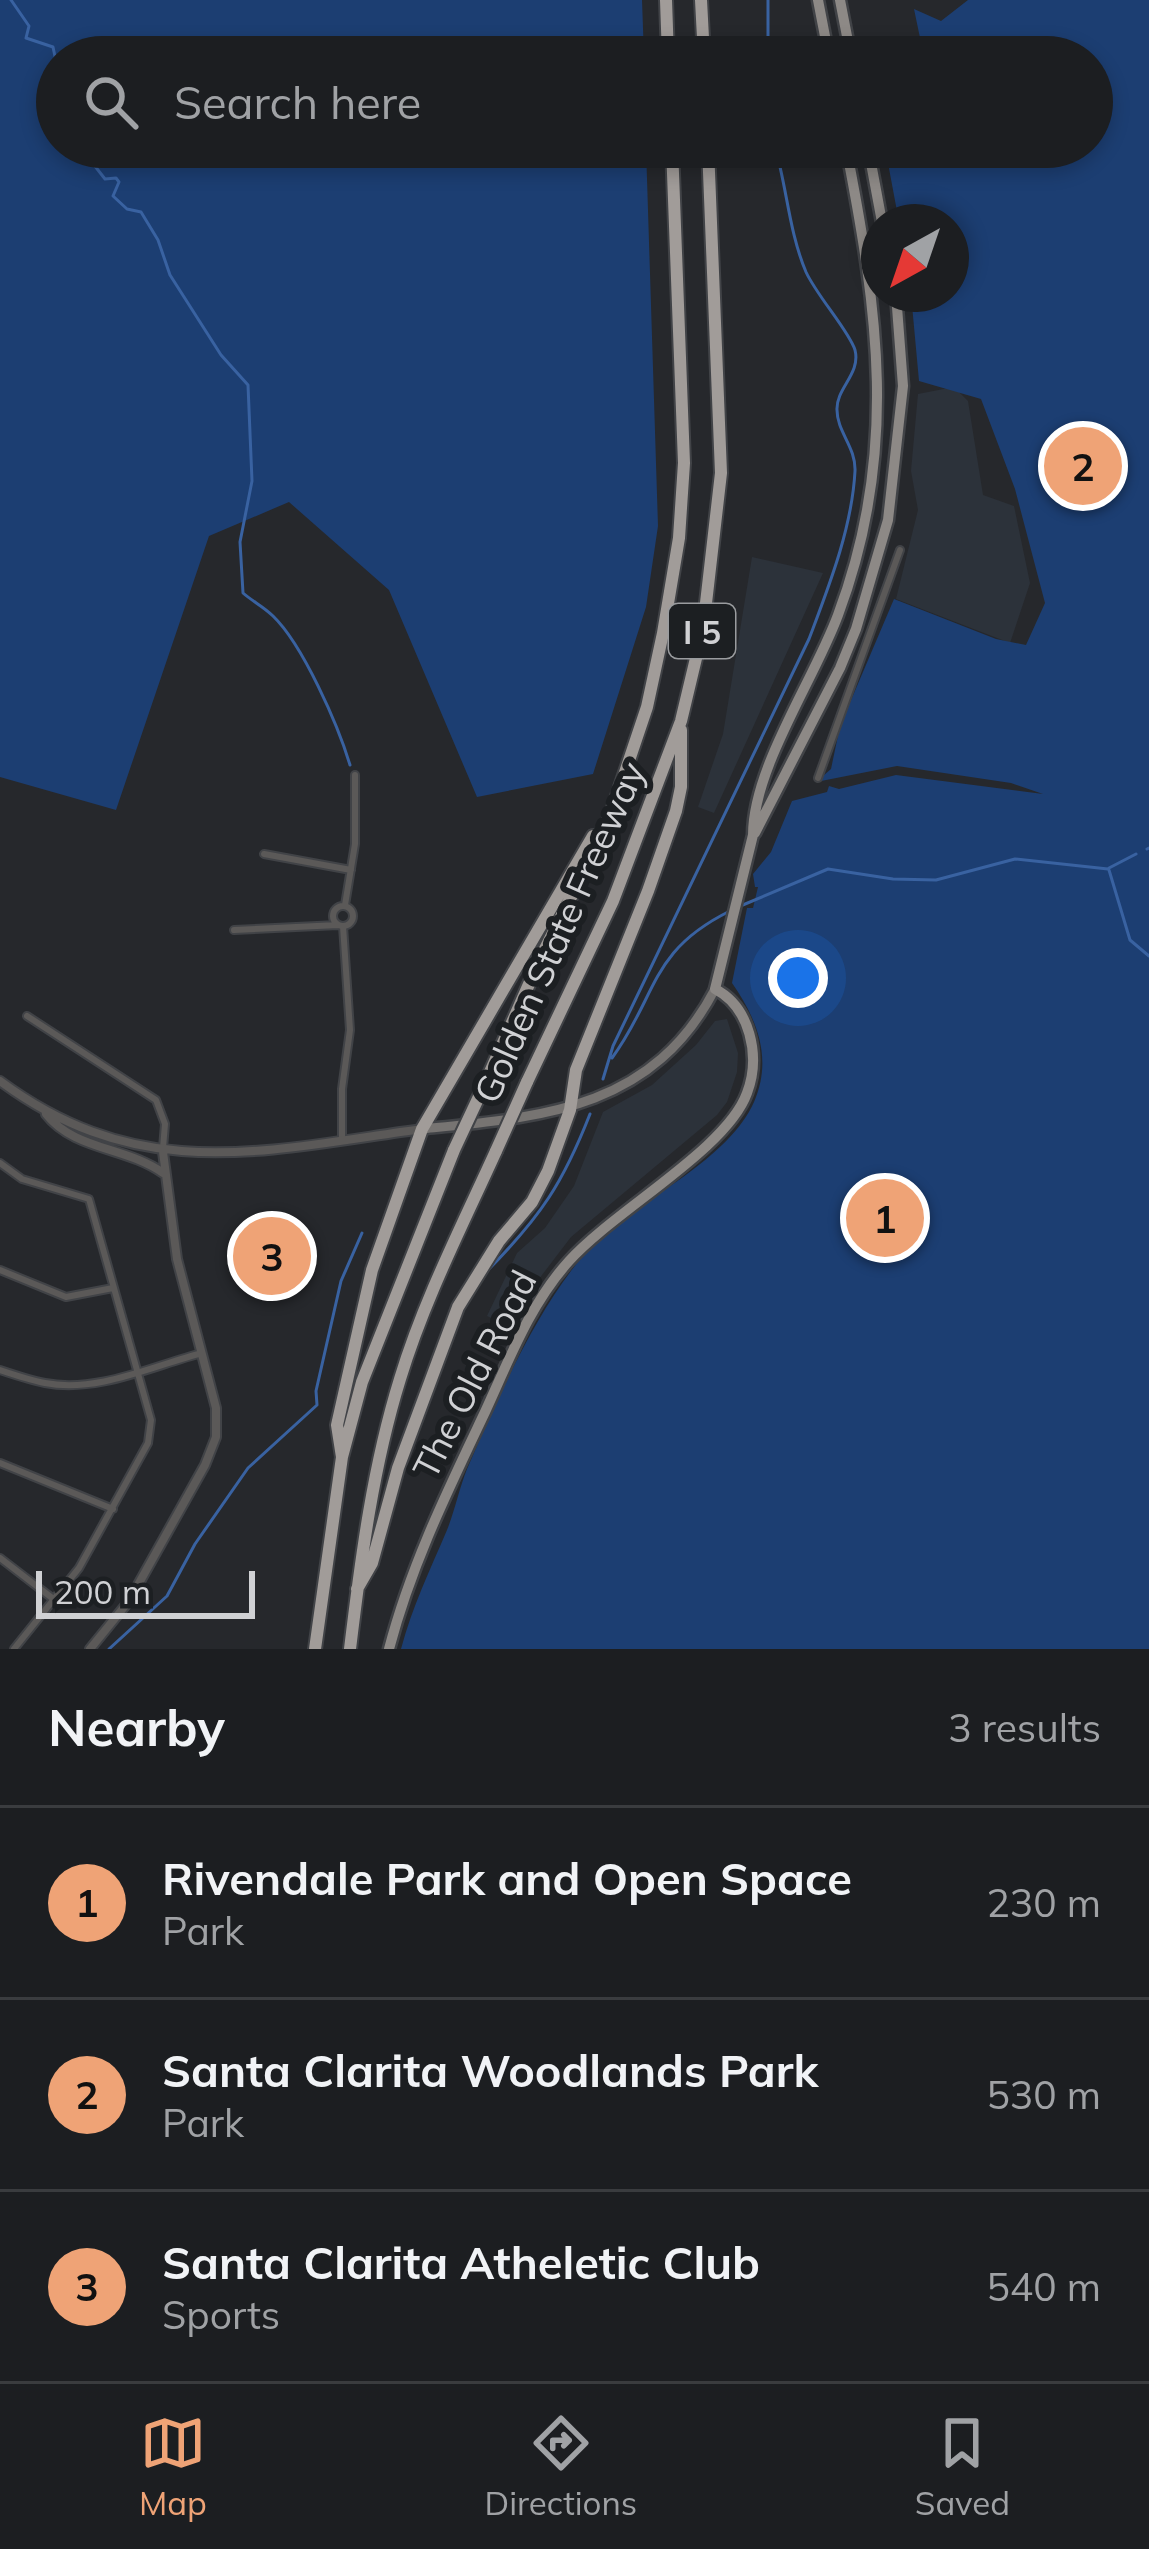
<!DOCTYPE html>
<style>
:root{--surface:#1c1e21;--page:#25272a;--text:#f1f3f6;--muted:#a0a2a5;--line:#3a3c3f;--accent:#efa376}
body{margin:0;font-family:Mulish,sans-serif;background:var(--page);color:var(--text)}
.compass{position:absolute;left:861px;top:204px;width:108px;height:108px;border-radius:50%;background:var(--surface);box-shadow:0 6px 18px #0003;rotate:220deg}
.scale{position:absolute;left:36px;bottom:30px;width:219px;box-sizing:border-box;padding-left:12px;border:6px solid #d0d1d4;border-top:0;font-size:33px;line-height:42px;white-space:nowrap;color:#d0d1d4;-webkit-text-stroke:9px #1c1f22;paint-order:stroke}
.you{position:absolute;left:798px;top:978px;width:42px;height:42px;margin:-30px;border:9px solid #fff;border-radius:50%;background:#1a73e8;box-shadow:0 0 0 18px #1a73e833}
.badge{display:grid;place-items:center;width:78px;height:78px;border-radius:50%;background:var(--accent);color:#111;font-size:39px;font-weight:700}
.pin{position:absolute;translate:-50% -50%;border:6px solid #fff;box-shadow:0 3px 12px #0006}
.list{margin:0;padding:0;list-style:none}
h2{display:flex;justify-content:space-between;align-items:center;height:156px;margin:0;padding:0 48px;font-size:51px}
h2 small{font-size:39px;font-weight:400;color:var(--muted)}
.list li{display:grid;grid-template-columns:78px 1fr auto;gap:36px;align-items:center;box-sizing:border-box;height:192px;padding:0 48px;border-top:3px solid var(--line)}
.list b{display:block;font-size:45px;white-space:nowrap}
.list p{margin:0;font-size:39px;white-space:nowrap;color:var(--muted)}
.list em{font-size:39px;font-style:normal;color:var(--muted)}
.icon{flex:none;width:66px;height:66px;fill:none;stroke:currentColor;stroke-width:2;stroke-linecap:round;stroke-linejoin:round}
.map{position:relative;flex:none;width:1149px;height:1649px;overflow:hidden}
.search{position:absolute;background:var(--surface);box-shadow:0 6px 18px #0003;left:36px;right:36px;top:36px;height:132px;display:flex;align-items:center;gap:30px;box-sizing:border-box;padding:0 42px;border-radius:66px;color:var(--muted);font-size:45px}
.sheet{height:732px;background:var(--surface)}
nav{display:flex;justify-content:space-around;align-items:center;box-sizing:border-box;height:168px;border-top:3px solid var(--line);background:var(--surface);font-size:33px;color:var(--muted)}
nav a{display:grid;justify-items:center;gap:6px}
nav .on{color:var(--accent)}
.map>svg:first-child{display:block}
.built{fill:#2c323a}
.green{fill:#1c3e72}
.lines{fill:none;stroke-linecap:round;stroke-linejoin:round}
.stream{stroke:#3962a1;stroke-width:3}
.minor-casing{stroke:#414347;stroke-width:10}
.tertiary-casing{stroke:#414347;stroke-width:12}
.secondary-casing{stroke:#414347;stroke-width:14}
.primary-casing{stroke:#414347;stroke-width:15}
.motorway-casing{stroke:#414347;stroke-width:16}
.minor{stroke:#5b5958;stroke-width:6}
.tertiary{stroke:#5b5958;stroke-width:8}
.secondary{stroke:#777472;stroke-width:9}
.primary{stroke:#8d8986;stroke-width:10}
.motorway{stroke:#a19c99;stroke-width:12}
.motorway-bridge-casing{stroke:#414347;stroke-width:16;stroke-linecap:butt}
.motorway-bridge{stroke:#a19c99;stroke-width:12}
.labels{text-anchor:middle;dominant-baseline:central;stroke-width:12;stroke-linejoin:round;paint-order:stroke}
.shield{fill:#1c1f22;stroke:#9a9c9f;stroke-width:3}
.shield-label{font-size:33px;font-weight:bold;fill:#d0d1d4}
.street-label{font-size:36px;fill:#d0d1d4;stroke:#1c1f22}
</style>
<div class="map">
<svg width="1149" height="1649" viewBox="0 0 1149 1649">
<rect width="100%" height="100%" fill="#26282c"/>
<path class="built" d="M954 387 968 401 983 495 1014 506 1030 583 1010 643 896 599 918 510 911 471 918 394Z
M752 557 823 573 714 813 698 807 723 734Z
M727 1019 738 1053 737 1072 727 1102 717 1115 571 1237 529 1292 510 1327 487 1316 517 1253 545 1228 574 1186 603 1112 652 1085 696 1045 715 1021Z"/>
<path class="green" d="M0 0H642L644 57H57V147H646L658 526 646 607 593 774 477 797 389 590 289 502 209 536 116 810 0 777Z
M968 0H1149V1649H401C412 1607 430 1570 447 1530 455 1510 459 1489 467 1469 497 1399 543 1293 598 1240 643 1198 729 1159 754 1102 773 1058 757 1019 732 983L747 908H753L758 887H755L753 874 771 852 792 801 827 792 829 786 839 789 896 775 1043 794 1011 783 897 766 816 782 831 769 840 726 894 599 996 639 1026 645 1045 603 1015 489 981 399 919 381 911 294H951V222H899L885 147H1092V57H924L914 9 941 21Z"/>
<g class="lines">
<path class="stream" d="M11 0 29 26 26 38 53 47 57 66
M768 0V57
M80 147 105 179 116 178 119 182 113 196 127 209 141 212 158 240 170 275 221 355 248 385 252 481 240 542 243 593C252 601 264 607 273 616 303 645 338 725 350 765
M1147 849 1149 848
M1109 868 1136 854
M1109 870 1130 940 1149 956
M738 907 828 869 893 879 936 880 1015 859 1108 869
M612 1058C658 995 649 951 730 911
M603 1079 613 1046 809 639C829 586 852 528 855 471 856 447 837 432 837 410 836 388 861 374 855 350 849 331 817 296 806 272 789 232 787 188 775 147
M489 1269C541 1216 563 1183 590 1114
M109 1649 167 1596 195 1544 248 1468 317 1405 316 1391 341 1281 362 1233"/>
<g class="minor-casing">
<path id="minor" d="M818 778 900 550
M264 854 351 870
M345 905 355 844V775
M333 916a10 10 0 1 1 20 0a10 10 0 1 1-20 0Z
M234 930 338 925
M27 1016 156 1100 165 1124 163 1148
M342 1141V1089L350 1030 343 926
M0 1163 22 1179 89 1199 151 1420 148 1443 79 1568 14 1649
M0 1270 66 1297 113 1288
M0 1370C15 1375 30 1380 45 1383 98 1393 152 1366 202 1353
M0 1463 113 1509
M0 1558 56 1601"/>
</g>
<g class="tertiary-casing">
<path id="tertiary" d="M0 1081C141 1185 263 1151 422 1129
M46 1114C74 1150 127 1147 163 1173
M90 1649 129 1601 205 1465 216 1437V1408L177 1259 163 1152"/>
</g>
<g class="secondary-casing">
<path id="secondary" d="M422 1129C542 1117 652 1110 715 989"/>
</g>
<g class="primary-casing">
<path id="primary" d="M818 0 829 57
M840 0 851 57
M868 147 882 222
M755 833 840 668 856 629 888 520 903 386 896 294
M389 1649C411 1565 448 1490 485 1412 509 1360 530 1304 569 1261 615 1210 727 1149 747 1093 761 1056 750 1007 715 989L753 835C753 768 814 680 838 615 899 453 878 311 846 147"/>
</g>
<g class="motorway-casing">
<path id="motorway" d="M666 0 668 57
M701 0 704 57
M527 1082 613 901 681 721 703 629 721 473 708 147
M483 1088 541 957 608 823 647 707 663 633 679 538 684 463 672 147
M342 1457 337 1425 372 1270 422 1129 593 836
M357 1589 372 1563 398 1468 458 1307 499 1241 532 1202 548 1171 570 1110 576 1070 648 891 676 811 681 787V730
M315 1649 342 1457 362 1382 454 1150
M350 1649C361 1558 373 1466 400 1379 424 1300 462 1226 496 1151"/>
</g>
<use href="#minor" class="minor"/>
<use href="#tertiary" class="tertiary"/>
<use href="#secondary" class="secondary"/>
<use href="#primary" class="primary"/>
<use href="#motorway" class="motorway"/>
<g class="motorway-bridge-casing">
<path id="motorway-bridge" d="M454 1150 483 1088
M496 1151 527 1082"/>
</g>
<use href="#motorway-bridge" class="motorway-bridge"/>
</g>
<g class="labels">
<rect class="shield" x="669" y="604" width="66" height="54" rx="9"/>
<g class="shield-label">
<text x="702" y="631">I 5</text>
</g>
<g class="street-label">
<text transform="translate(559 932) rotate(-66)">Golden State Freeway</text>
<text transform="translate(474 1374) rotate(-63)">The Old Road</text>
</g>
</g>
</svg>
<svg class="compass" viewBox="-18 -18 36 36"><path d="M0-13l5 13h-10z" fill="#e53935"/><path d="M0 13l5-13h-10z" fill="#a0a2a5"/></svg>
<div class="scale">200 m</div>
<div class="you"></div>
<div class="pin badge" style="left:885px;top:1218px">1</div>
<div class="pin badge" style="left:1083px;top:466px">2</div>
<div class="pin badge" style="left:272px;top:1256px">3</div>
<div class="search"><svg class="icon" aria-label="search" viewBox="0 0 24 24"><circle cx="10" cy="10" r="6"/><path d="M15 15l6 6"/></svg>Search here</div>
</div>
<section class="sheet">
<h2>Nearby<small>3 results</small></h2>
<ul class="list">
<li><span class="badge">1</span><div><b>Rivendale Park and Open Space</b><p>Park</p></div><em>230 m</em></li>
<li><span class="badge">2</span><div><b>Santa Clarita Woodlands Park</b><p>Park</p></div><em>530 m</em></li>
<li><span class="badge">3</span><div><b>Santa Clarita Atheletic Club</b><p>Sports</p></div><em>540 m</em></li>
</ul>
</section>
<nav>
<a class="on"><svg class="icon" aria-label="map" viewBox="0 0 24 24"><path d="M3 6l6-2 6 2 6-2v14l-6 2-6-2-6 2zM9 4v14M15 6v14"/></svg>Map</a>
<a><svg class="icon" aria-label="directions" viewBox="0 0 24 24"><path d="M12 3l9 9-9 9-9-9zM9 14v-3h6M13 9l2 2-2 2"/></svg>Directions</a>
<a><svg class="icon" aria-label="saved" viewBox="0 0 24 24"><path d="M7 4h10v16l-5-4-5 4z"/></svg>Saved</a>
</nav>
